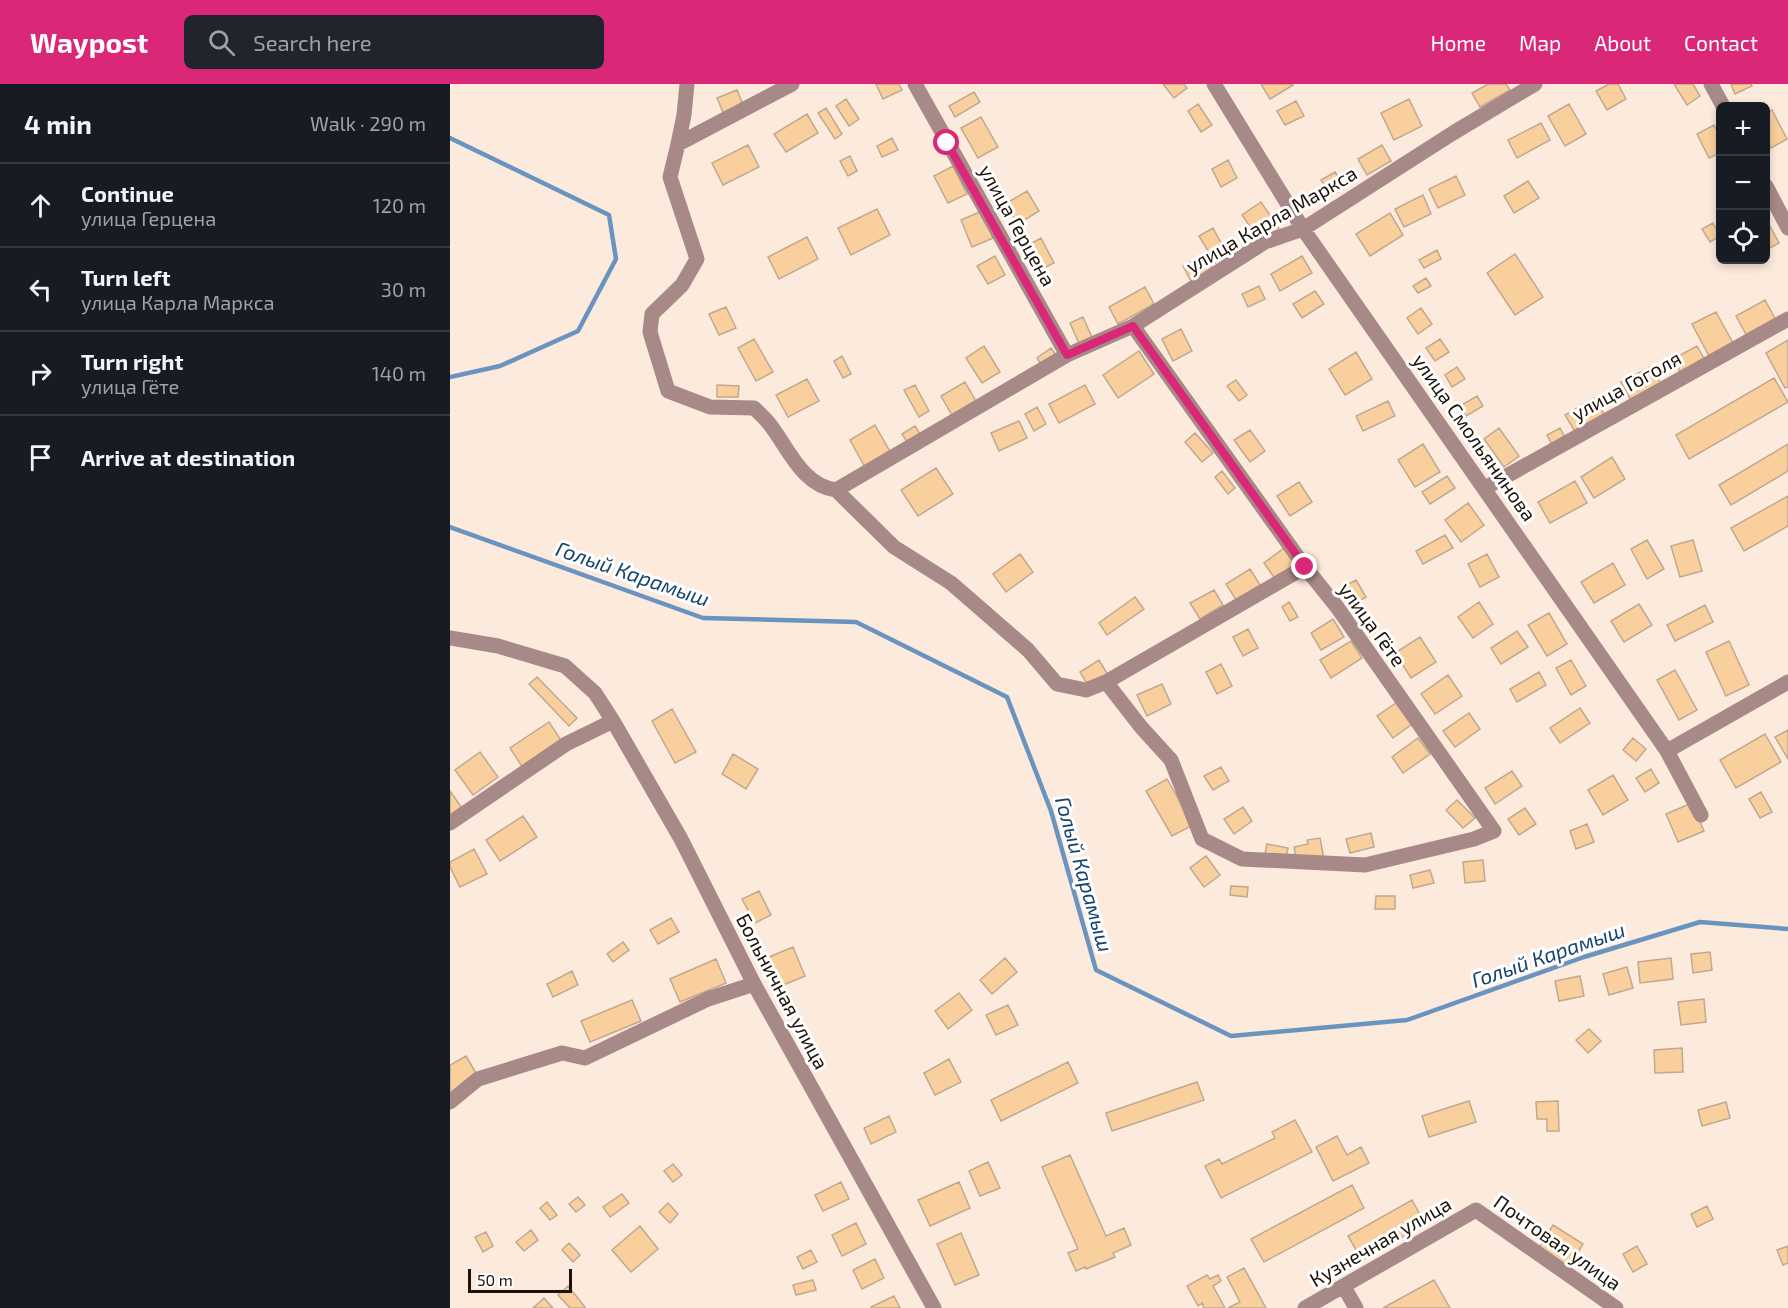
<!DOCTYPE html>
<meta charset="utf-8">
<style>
:root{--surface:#171b24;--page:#20242c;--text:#f1f3f6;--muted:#9ea1a6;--line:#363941;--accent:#db2777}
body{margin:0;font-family:"Exo 2",sans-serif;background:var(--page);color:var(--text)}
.controls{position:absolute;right:18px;top:18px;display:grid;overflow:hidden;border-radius:9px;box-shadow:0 3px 9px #0003}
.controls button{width:54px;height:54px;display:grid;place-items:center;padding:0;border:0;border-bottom:2px solid var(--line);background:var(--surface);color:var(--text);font:30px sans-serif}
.scale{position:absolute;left:18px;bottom:15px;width:104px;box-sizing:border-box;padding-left:6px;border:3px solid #1d130b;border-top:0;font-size:16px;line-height:21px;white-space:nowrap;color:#1d130b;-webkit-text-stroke:4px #fff;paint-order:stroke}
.stop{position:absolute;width:18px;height:18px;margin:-14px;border:4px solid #db2777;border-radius:50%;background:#fff}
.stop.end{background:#db2777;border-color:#fff;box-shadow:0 2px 6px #0008}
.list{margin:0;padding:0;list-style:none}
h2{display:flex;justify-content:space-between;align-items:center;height:78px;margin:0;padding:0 24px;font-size:26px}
h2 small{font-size:20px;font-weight:400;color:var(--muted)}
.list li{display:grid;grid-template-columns:39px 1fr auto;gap:18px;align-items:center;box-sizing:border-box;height:84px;padding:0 24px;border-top:2px solid var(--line)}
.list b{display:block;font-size:22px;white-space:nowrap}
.list p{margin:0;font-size:20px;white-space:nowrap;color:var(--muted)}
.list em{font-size:20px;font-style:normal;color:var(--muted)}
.icon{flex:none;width:33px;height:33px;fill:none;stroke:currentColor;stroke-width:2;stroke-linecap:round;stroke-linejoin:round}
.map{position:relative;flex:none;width:1338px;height:1224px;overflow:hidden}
header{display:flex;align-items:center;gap:36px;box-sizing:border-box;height:84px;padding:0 30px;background:var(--accent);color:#fff}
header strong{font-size:28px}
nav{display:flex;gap:33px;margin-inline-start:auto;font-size:21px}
.search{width:420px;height:54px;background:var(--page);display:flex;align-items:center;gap:15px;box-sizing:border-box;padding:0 21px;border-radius:9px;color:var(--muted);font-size:22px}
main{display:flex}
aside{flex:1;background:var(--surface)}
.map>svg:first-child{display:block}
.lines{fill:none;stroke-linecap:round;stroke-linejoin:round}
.stream{stroke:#6994bf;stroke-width:4.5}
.building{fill:#f9cf9d;stroke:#c0a98f;stroke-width:1.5}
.minor{stroke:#a78987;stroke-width:15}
.route{stroke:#db2777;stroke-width:8}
.labels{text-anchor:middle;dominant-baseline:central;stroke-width:6;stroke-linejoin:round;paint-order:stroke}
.street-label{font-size:20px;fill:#1d130b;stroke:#fff}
.water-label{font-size:21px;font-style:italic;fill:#15446e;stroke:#fff}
</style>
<header>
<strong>Waypost</strong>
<div class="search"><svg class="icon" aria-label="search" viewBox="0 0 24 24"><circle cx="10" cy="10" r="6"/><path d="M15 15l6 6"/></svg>Search here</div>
<nav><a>Home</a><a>Map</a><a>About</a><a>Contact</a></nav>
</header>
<main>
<aside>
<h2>4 min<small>Walk · 290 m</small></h2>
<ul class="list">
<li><svg class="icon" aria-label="ahead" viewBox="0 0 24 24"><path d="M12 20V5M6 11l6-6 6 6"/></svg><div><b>Continue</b><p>улица Герцена</p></div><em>120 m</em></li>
<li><svg class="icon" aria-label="left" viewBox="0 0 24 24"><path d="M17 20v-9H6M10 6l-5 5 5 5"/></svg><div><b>Turn left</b><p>улица Карла Маркса</p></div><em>30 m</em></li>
<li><svg class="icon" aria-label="right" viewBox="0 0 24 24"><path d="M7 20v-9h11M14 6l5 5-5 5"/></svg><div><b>Turn right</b><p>улица Гёте</p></div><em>140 m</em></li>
<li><svg class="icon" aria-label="arrive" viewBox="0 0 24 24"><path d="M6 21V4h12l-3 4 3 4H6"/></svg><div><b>Arrive at destination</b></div></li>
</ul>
</aside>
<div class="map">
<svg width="1338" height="1224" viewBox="0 0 1338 1224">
<rect width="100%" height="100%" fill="#fceadc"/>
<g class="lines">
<path class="stream" d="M0 54 159 131 166 175 128 247 50 282 0 293
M0 443 253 534 406 538 557 613 601 727 646 886 781 952 957 936 1134 873 1250 838 1338 845"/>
</g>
<path class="building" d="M426 0H449L452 6 433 15Z
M713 0H734L737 4 724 14Z
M811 0H842L843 1 820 15Z
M1038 0H1056L1060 6 1030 23 1022 9Z
M1159 0H1168L1176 15 1157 26 1146 7Z
M1224 0H1243L1250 12 1237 21Z
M1281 0H1301L1302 2 1285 10Z
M287 6 295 25 275 33 267 14Z
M524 8 530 18 505 33 499 22Z
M396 15 409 35 399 42 386 22Z
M959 15 972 42 944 56 931 29Z
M846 17 854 32 835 41 827 27Z
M748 20 762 41 751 48 738 27Z
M1119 20 1136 50 1115 62 1098 32Z
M376 24 392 50 385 55 368 29Z
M1322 26 1337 55 1321 64 1316 54V30Z
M357 30 368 49 336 68 324 50Z
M531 33 548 63 528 74 511 44Z
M1091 39 1100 56 1067 74 1058 56Z
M1264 41 1270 53V69L1259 74 1247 50Z
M442 54 448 66 432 73 427 62Z
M298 61 309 83 273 101 262 79Z
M932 61 941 77 917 91 908 75Z
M400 72 407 87 398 92 390 77Z
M778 76 787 94 771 103 762 85Z
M503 82 517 110 498 119 484 92Z
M885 88 895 104 881 112 871 96Z
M1006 92 1015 111 988 124 979 105Z
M1078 97 1089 114 1064 129 1054 112Z
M577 107 589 127 568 140 555 120Z
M973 111 981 130 954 143 945 125Z
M811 118 831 148 812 160 792 131Z
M427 125 440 151 401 171 388 144Z
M532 127 543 154 522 163 511 136Z
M940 129 953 151 920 172 906 150Z
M1316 135 1329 159 1316 166Z
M1263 139 1270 152 1260 158 1252 145Z
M763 144 778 172 765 179 749 152Z
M357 153 368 175 329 195 318 173Z
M591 154 604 179 590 186 578 161Z
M987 166 991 175 974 184 969 176Z
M754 170 765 189 743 201 733 182Z
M1065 170 1093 213 1065 231 1037 189Z
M545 172 555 191 538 200 527 182Z
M852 172 862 189 830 207 821 190Z
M976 194 981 202 968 209 963 202Z
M809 202 815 215 798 223 792 210Z
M695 203 704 220 668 240 659 223Z
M865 207 874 220 852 234 843 220Z
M1315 216 1327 238 1298 254 1286 232Z
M276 223 286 244 269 251 259 230Z
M971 224 982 240 968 250 957 234Z
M1266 228 1284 261 1260 274 1242 240Z
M633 233 644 258 631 264 620 239Z
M731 245 742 267 723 277 712 255Z
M304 255 323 288 306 297 288 264Z
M990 255 999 268 985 277 976 264Z
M1338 256V303L1335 304 1316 269Z
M534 262 550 288 532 299 516 274Z
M1247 262 1256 278 1232 291 1223 275Z
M601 264 610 277 595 287 587 274Z
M689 267 704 290 668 314 653 291Z
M906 268 922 295 895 311 879 285Z
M392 272 401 290 393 294 384 277Z
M1202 282 1214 306 1184 322 1171 298Z
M1007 283 1015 295 1002 303 995 291Z
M1324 294 1338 318 1239 375 1226 351Z
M357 295 369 317 338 333 326 311Z
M786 296 797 311 789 317 777 302Z
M515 298 527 319 503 333 491 312Z
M267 301 289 302 288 313H267Z
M465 301 479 327 469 333 454 306Z
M635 301 645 320 609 339 599 320Z
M1027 312 1033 322 1016 332 1010 322Z
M1144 314 1156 333 1127 351 1115 331Z
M938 317 945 332 913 347 906 332Z
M587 323 596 340 584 347 575 330Z
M569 337 577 354 549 367 541 349Z
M425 341 442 371 416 385 400 356Z
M465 342 474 356 461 364 452 350Z
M1049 344 1069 372 1054 383 1034 355Z
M1110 344 1117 357 1104 364 1097 351Z
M800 346 815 367 800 378 784 356Z
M745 349 763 369 752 378 735 358Z
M973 360 990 388 965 403 948 376Z
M1338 360V387L1281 421 1269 401Z
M1162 373 1175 395 1144 414 1131 393Z
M486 384 503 410 468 432 451 406Z
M772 387 785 404 778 410 765 393Z
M997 392 1005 404 980 420 972 408Z
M1125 397 1137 419 1100 439 1088 418Z
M849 398 862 418 840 432 827 412Z
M1338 412V442L1294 467 1281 444Z
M1018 419 1034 441 1011 458 995 436Z
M995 451 1003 464 973 480 966 467Z
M1197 456 1214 485 1197 495 1181 465Z
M1243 456 1252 487 1230 493 1221 462Z
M834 464 846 481 826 496 814 479Z
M570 470 583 488 556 508 543 490Z
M1037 470 1049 493 1030 503 1018 480Z
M1163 479 1175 501 1144 519 1131 498Z
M800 485 812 504 788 519 776 500Z
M906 496 916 513 901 522 891 504Z
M764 506 773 521 750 535 740 519Z
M685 513 694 525 657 551 649 539Z
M839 518 848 533 840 537 832 523Z
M1029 518 1043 540 1023 554 1008 533Z
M1189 520 1202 541 1174 558 1161 537Z
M1255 521 1263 538 1225 557 1217 541Z
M1099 529 1117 560 1097 572 1078 541Z
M883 535 894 553 871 566 861 549Z
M798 545 808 564 793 572 783 553Z
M1067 547 1078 563 1051 580 1041 564Z
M970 553 986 578 961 594 945 569Z
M901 557 912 574 881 594 870 576Z
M1279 557 1299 601 1276 612 1256 568Z
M649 576 661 596 642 608 630 588Z
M1121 576 1136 602 1121 611 1106 584Z
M771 580 782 602 767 610 756 588Z
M1225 586 1247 626 1229 636 1207 596Z
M1089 588 1096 601 1067 618 1060 605Z
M998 591 1012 612 985 630 971 610Z
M87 593 127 634 119 642 79 600Z
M712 600 721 620 697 632 687 611Z
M946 619 962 640 943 654 927 632Z
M1130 624 1140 639 1110 659 1100 644Z
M222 625 246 668 225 679 202 637Z
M1019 629 1030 645 1005 663 993 647Z
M99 638 112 658 73 684 60 664Z
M1338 646V675L1325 653Z
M1315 650 1331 678 1286 704 1270 676Z
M968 654 980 670 953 689 942 673Z
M1183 654 1196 665 1186 677 1173 666Z
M30 668 48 693 23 711 5 686Z
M283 670 308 685 296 705 272 690Z
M771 683 779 697 763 706 754 692Z
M1201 685 1209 699 1195 708 1186 694Z
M1062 687 1072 702 1045 720 1035 704Z
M1163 691 1178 716 1153 731 1138 706Z
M717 695 743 741 722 752 696 707Z
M0 707 12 724 0 732Z
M1311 708 1322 728 1310 734 1299 715Z
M1007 716 1025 734 1013 744 996 726Z
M1242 719 1254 747 1228 758 1216 730Z
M793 723 802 737 784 750 774 735Z
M1075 724 1086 740 1069 751 1058 735Z
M73 732 87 753 50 777 36 756Z
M1137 740 1144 758 1126 765 1120 747Z
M921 749 924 763 900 769 896 755Z
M870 754 874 775 847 780 844 763 858 760 857 756Z
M817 760 838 764 835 779 814 775Z
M24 765 37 790 10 803 0 783V778Z
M756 772 770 791 754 803 740 784Z
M1033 776 1035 797 1015 799 1013 778Z
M980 786 984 799 963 804 960 791Z
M781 802 798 803 797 813 780 811Z
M309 807 321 831 305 839 292 815Z
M926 812H945V825H925Z
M221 834 229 848 208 860 200 846Z
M173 858 179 866 163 878 157 870Z
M343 863 355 892 331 902 319 873Z
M1260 868 1262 886 1243 889 1241 870Z
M555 874 567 888 542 910 530 896Z
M1221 874 1223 895 1190 899 1188 878Z
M266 875 276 899 230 918 220 895Z
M1177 883 1183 904 1159 911 1153 890Z
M122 887 128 901 103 913 97 900Z
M1130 892 1134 912 1109 917 1105 897Z
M509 909 522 926 498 945 485 927Z
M1254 915 1256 938 1231 941 1228 918Z
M182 916 191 937 140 958 131 937Z
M558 921 568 941 546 951 536 931Z
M1139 945 1151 957 1138 969 1126 956Z
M1232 964 1233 988 1205 989 1204 966Z
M16 972 30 996 0 1013V981Z
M499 975 511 998 485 1011 474 989Z
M618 978 628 999 551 1037 541 1016Z
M747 998 754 1016 662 1047 656 1029Z
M1019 1017 1026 1038 979 1053 972 1032Z
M1108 1017 1109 1047H1097V1035H1087L1086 1018Z
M1276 1018 1280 1034 1252 1042 1248 1026Z
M439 1032 446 1048 421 1060 414 1044Z
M845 1036 862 1068 771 1114 755 1082 769 1075 772 1080 825 1054 822 1048Z
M887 1052 897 1071 911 1063 919 1079 883 1097 866 1063Z
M620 1071 656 1152 674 1144 681 1161 663 1169 665 1173 636 1185 635 1183 626 1187 618 1169 628 1165 592 1083Z
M538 1078 550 1104 530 1112 519 1087Z
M223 1080 232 1091 223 1098 214 1087Z
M391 1098 399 1115 373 1127 365 1111Z
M509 1098 520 1124 480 1142 468 1116Z
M902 1101 914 1124 814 1178 801 1155Z
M172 1110 179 1119 160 1133 153 1123Z
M128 1113 135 1121 126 1128 119 1120Z
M962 1116 975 1140 912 1176 898 1152Z
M97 1118 107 1131 100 1136 90 1124Z
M218 1119 228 1130 220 1139 209 1128Z
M1257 1122 1263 1135 1247 1143 1241 1130Z
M406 1139 416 1160 392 1172 382 1151Z
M1103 1141 1133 1160 1119 1183 1089 1164Z
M190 1142 208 1165 181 1188 162 1166Z
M81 1146 88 1156 74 1167 66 1158Z
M36 1148 43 1162 33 1168 25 1153Z
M511 1149 529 1191 505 1201 487 1160Z
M119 1159 130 1171 123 1178 112 1166Z
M1187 1162 1197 1180 1183 1188 1173 1170Z
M1338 1162V1179L1333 1181 1327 1166Z
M361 1166 367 1178 353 1185 347 1173Z
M425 1175 434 1194 412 1205 403 1186Z
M794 1184 816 1224H778L790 1218 777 1193Z
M757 1191 760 1195 768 1191 771 1197 763 1202 775 1224H754L752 1219 748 1222 737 1202Z
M363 1196 366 1206 346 1211 343 1201Z
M984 1196 1000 1224H933Z
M118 1202 135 1223 133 1224H120L108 1211Z
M444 1212 450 1224H421V1223Z
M94 1214 103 1224H83Z"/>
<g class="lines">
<path class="minor" d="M342 0 228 60 220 93 247 175 232 201 202 230 200 248 218 307 260 323 304 324C310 330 316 335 321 342 339 366 353 402 386 406L444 463 501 499 578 566 607 600 636 606 656 598 855 483
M465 0 617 271
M764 0 853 145 1217 667 1251 731
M1261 0 1273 22
M228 60 234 31 237 0
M1316 102 1338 144
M1035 404 1338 235
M386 406 617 271 683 242 815 158 853 145 1003 49 1085 0
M0 554 48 562 115 582 145 609 163 637 231 755 304 900 484 1224
M656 598 691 643 721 676 752 755 792 775 915 781 1024 755 1044 747 887 523 855 483 683 242
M1217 667 1338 598
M0 739 116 660 163 637
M0 1018 28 995 112 969 135 974 258 915 304 900
M894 1203 906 1224
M855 1224 1026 1126 1166 1224"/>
</g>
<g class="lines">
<path class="route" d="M497 59 617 271 683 242 855 483"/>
</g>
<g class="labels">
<g class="street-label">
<text transform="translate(821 135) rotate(-30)">улица Карла Маркса</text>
<text transform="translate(568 141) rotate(61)">улица Герцена</text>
<text transform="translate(1176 301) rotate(-29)">улица Гоголя</text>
<text transform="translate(1025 353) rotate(55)">улица Смольянинова</text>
<text transform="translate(923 540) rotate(54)">улица Гёте</text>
<text transform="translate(333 907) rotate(62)">Больничная улица</text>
<text transform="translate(930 1157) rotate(-30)">Кузнечная улица</text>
<text transform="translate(1108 1158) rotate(35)">Почтовая улица</text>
</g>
<g class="water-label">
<text transform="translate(183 489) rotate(19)">Голый Карамыш</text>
<text transform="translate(635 790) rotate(74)">Голый Карамыш</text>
<text transform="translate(1098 870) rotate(-19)">Голый Карамыш</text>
</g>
</g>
</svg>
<div class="controls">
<button>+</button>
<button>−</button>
<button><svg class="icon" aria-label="locate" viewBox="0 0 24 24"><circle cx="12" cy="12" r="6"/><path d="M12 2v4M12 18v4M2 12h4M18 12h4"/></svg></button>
</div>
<div class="scale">50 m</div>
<div class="stop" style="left:497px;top:59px"></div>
<div class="stop end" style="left:855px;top:483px"></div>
</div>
</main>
